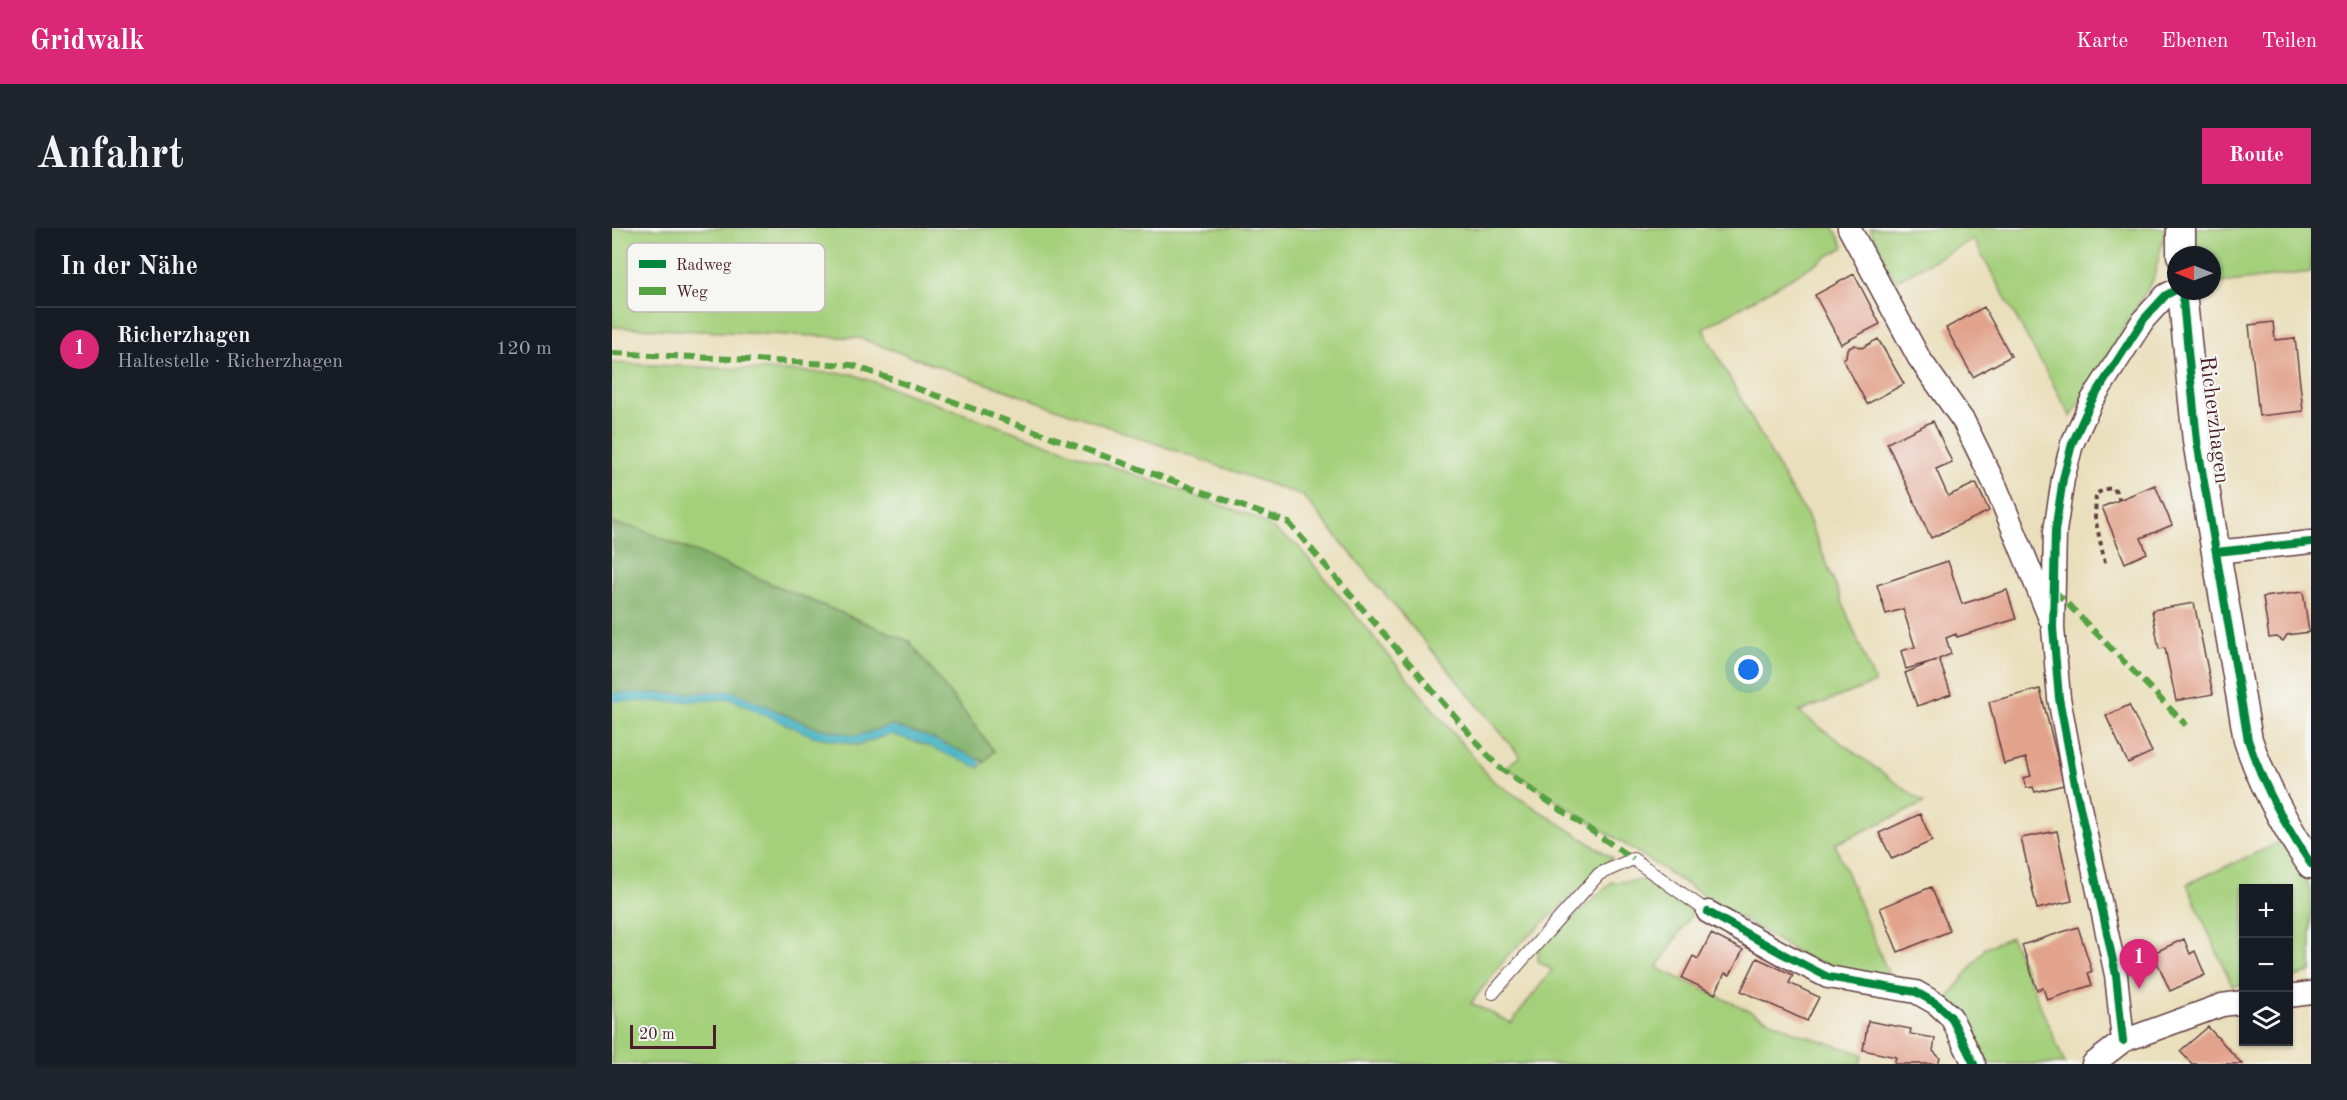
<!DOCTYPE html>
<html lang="de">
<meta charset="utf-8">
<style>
:root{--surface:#171b24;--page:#20242c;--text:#f1f3f6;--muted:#9ea1a6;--line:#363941;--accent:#db2777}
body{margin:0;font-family:"Old Standard TT",serif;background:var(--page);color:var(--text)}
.controls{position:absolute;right:18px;bottom:18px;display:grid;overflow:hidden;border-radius:0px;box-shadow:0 2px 4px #0004}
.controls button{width:54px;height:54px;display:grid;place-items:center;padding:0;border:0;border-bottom:2px solid var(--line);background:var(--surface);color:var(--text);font:30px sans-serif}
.compass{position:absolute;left:1555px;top:18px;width:54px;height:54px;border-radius:50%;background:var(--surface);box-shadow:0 2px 4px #0004;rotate:271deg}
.scale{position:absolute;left:18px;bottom:15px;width:86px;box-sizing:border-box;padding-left:6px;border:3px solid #4a1f2b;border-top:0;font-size:16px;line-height:21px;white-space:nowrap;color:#4a1f2b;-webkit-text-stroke:4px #f6f6f2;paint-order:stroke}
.you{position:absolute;left:1137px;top:442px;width:21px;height:21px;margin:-15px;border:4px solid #fff;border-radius:50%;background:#1a73e8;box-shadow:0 0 0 9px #1a73e833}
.badge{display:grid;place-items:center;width:39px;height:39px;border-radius:50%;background:var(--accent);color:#fff;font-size:20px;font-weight:700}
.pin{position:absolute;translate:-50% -50px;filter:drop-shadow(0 2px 3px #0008)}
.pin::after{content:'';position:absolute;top:32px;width:21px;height:18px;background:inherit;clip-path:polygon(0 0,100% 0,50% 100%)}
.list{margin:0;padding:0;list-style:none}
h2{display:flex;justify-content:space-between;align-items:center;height:78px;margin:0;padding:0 24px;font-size:26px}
h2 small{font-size:20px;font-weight:400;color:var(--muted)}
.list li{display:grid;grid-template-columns:39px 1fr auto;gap:18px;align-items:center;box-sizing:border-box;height:84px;padding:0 24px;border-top:2px solid var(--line)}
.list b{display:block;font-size:22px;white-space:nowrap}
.list p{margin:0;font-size:20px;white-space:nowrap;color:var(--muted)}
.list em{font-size:20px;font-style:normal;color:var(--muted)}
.icon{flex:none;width:33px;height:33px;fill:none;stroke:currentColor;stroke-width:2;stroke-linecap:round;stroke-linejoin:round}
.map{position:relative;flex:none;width:1699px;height:836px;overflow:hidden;border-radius:0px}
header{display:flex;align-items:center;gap:36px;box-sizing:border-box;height:84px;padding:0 30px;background:var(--accent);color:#fff}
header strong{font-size:28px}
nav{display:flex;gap:33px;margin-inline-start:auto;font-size:21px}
.intro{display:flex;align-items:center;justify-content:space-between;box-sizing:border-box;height:144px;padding:0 36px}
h1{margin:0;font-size:42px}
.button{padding:15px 27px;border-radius:0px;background:var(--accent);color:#fff;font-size:21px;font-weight:700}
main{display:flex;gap:36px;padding:0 36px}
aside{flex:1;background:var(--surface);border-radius:0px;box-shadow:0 2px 4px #0004}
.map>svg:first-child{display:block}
.green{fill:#a4d07c;stroke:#777854;stroke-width:1.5}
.forest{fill:#83b26c;stroke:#66684c;stroke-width:1.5}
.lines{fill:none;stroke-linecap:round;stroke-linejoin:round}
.stream{stroke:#49b5c5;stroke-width:8}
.building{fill:#e2a38d}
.service-casing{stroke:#623c41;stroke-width:14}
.minor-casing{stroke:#623c41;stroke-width:25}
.tertiary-casing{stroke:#623c41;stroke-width:31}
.path{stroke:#623c41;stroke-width:4;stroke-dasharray:4.5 4.5;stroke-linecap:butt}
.service{stroke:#fff;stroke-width:12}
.minor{stroke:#fff;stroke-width:22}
.tertiary{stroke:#fff;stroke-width:28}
.quiet{stroke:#56a243;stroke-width:6;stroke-dasharray:12 6;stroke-linecap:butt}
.cycleway-casing{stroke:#f6f6f2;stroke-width:11}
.cycleway{stroke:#00873e;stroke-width:8}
.labels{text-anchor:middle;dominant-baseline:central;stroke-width:4.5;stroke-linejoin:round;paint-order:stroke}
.street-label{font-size:22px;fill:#4a1f2b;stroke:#f6f6f2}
.key{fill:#f6f6f2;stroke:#c2b6b6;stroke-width:1.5}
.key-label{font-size:16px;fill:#4a1f2b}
</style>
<header>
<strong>Gridwalk</strong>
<nav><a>Karte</a><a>Ebenen</a><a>Teilen</a></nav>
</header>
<div class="intro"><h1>Anfahrt</h1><a class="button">Route</a></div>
<main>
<aside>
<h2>In der Nähe<small></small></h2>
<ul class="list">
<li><span class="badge">1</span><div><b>Richerzhagen</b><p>Haltestelle · Richerzhagen</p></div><em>120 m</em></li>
</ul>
</aside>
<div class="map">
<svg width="1699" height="836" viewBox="0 0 1699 836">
<rect width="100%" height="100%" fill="#f6f6f2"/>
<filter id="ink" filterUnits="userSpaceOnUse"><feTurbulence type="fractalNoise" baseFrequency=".0167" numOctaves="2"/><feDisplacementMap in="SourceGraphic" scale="12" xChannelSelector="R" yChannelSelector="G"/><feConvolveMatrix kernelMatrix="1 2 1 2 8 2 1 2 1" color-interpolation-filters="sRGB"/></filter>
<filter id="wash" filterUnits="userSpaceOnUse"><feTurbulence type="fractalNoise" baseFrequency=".008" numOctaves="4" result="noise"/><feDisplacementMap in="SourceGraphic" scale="24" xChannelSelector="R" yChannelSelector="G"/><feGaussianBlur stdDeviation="1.35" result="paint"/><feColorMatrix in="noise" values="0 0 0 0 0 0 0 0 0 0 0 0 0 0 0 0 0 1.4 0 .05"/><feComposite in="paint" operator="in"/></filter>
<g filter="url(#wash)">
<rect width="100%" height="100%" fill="#eadfbc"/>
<path class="green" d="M0 0H1222L1232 19 1091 101 1177 259 1195 287 1263 455 1187 484 1312 575 1223 616 1278 750 1237 744 1193 729 1094 669 894 539 908 528 691 268 247 110 0 99Z
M1258 0H1554L1541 52 1459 189 1361 11 1283 53Z
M1581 0H1699V44L1600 56V27H1581Z
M0 135 240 146 645 290 686 318 881 553 1001 630 896 727 859 775 899 795 940 742 926 733V722L1000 654 1033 652 1081 684 1045 740 1185 805 1251 826 1248 836H0V473L65 474 118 471 200 508 245 517 279 506 314 517 367 540 382 523 297 413 25 300 0 296Z
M1671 613 1699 662V744L1677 751 1676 660H1632L1631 756 1620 758 1575 656Z
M1399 709 1453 836H1373L1354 791 1334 773 1374 719Z"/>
<path class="forest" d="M0 296 25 300 297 413 382 523 373 534 317 509 279 497 245 508 202 499 120 463 64 465H0Z"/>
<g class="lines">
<path class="stream" d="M0 469 65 470 119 467 201 504 246 512 279 502 315 513 365 535"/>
</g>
<g id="blocks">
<path class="building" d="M1242 46 1268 96 1229 116 1203 67Z
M1372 79 1399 128 1361 149 1334 100Z
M1661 94 1663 112 1683 110 1691 183 1647 188 1637 97Z
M1266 111 1292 156 1255 176 1231 131 1234 129 1235 121 1243 117 1250 120Z
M1321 193 1340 234 1324 241 1336 268 1364 255 1377 283 1319 310 1275 215Z
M1543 257 1560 297 1529 310 1535 325 1513 335 1490 279Z
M1336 333 1350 376 1395 362 1404 391 1345 409 1344 406 1334 410 1339 426 1327 431 1339 466 1305 478 1293 445 1325 432 1294 441 1289 423 1303 419 1291 381 1274 386 1265 357Z
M1691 364 1697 404 1675 407 1671 413 1665 409 1657 410 1651 369Z
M1582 375 1601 466 1564 473 1553 420 1547 421 1540 382Z
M1428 461 1452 557 1423 564 1421 559 1414 560 1411 550 1419 548 1414 530 1392 536 1377 474Z
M1517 477 1540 524 1516 535 1494 488Z
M1308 586 1320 613 1280 631 1267 605Z
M1445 603 1460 673 1425 681 1409 610Z
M1319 659 1338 703 1286 724 1268 680Z
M1466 699 1480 743 1476 745 1480 757 1435 772 1431 760 1425 762 1410 717Z
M1099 706 1131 722 1118 747 1113 745 1103 766 1070 750 1081 728 1086 731Z
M1572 711 1578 726 1583 723 1593 747 1558 763 1541 725Z
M1145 730 1181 747 1177 755 1207 769 1195 793 1129 763Z
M1256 793 1299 801 1298 806 1323 810 1321 823 1328 830 1326 836H1282L1284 829 1251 822Z
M1596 799 1611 815 1630 836H1580L1568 823Z"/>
</g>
</g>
<g filter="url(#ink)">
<use href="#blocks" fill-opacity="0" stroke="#623c41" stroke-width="1.5"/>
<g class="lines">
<g class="service-casing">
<path id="service" d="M881 765 987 646 1021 631 1096 684"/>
</g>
<g class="minor-casing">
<path id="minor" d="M1237 0 1307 130 1352 194 1384 259 1439 393
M1604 324 1699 314
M1096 684 1171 726 1216 749 1304 764 1325 776 1339 789 1362 836
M1676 768 1699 765
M1511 813 1504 747 1463 556 1447 470 1441 400 1443 303 1451 251 1460 216 1480 172 1532 91 1554 67 1564 62
M1481 836 1511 813 1610 777 1632 774"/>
</g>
<g class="tertiary-casing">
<path id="tertiary" d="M1569 0V27
M1570 63 1585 213 1636 512C1651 557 1673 598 1699 636"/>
</g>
<path class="path" d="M1493 335 1483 290 1484 266 1493 261 1502 260 1508 272"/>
<use href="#service" class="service"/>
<use href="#minor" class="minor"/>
<use href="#tertiary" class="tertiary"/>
<path class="quiet" d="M0 125 240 137 677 295 886 539 1021 631
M1443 363 1574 497"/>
<g class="cycleway-casing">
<path id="cycleway" d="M1570 63 1585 213 1636 512C1651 557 1673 598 1699 636
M1604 324 1699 314
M1096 684 1171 726 1216 749 1304 764 1325 776 1339 789 1362 836
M1511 813 1504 747 1463 556 1447 470 1441 400 1443 303 1451 251 1460 216 1480 172 1532 91 1554 67 1564 62"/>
</g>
<use href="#cycleway" class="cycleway"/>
</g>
</g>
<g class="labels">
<g class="street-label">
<text transform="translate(1602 192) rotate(83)">Richerzhagen</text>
</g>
</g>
<rect x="15" y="15" width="198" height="69" rx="9" class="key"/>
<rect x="27" y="32" width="27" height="8" fill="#00873e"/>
<rect x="27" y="59" width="27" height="8" fill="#56a243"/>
<g class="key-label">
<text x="64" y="42">Radweg</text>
<text x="64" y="69">Weg</text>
</g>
</svg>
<div class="controls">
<button>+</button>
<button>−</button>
<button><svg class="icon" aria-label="layers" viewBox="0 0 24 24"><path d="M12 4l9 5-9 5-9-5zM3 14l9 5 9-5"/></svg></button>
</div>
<svg class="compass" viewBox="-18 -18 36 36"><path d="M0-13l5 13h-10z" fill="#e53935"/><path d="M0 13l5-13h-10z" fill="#9ea1a6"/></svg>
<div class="scale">20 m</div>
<div class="you"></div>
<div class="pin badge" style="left:1527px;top:761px">1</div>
</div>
</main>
